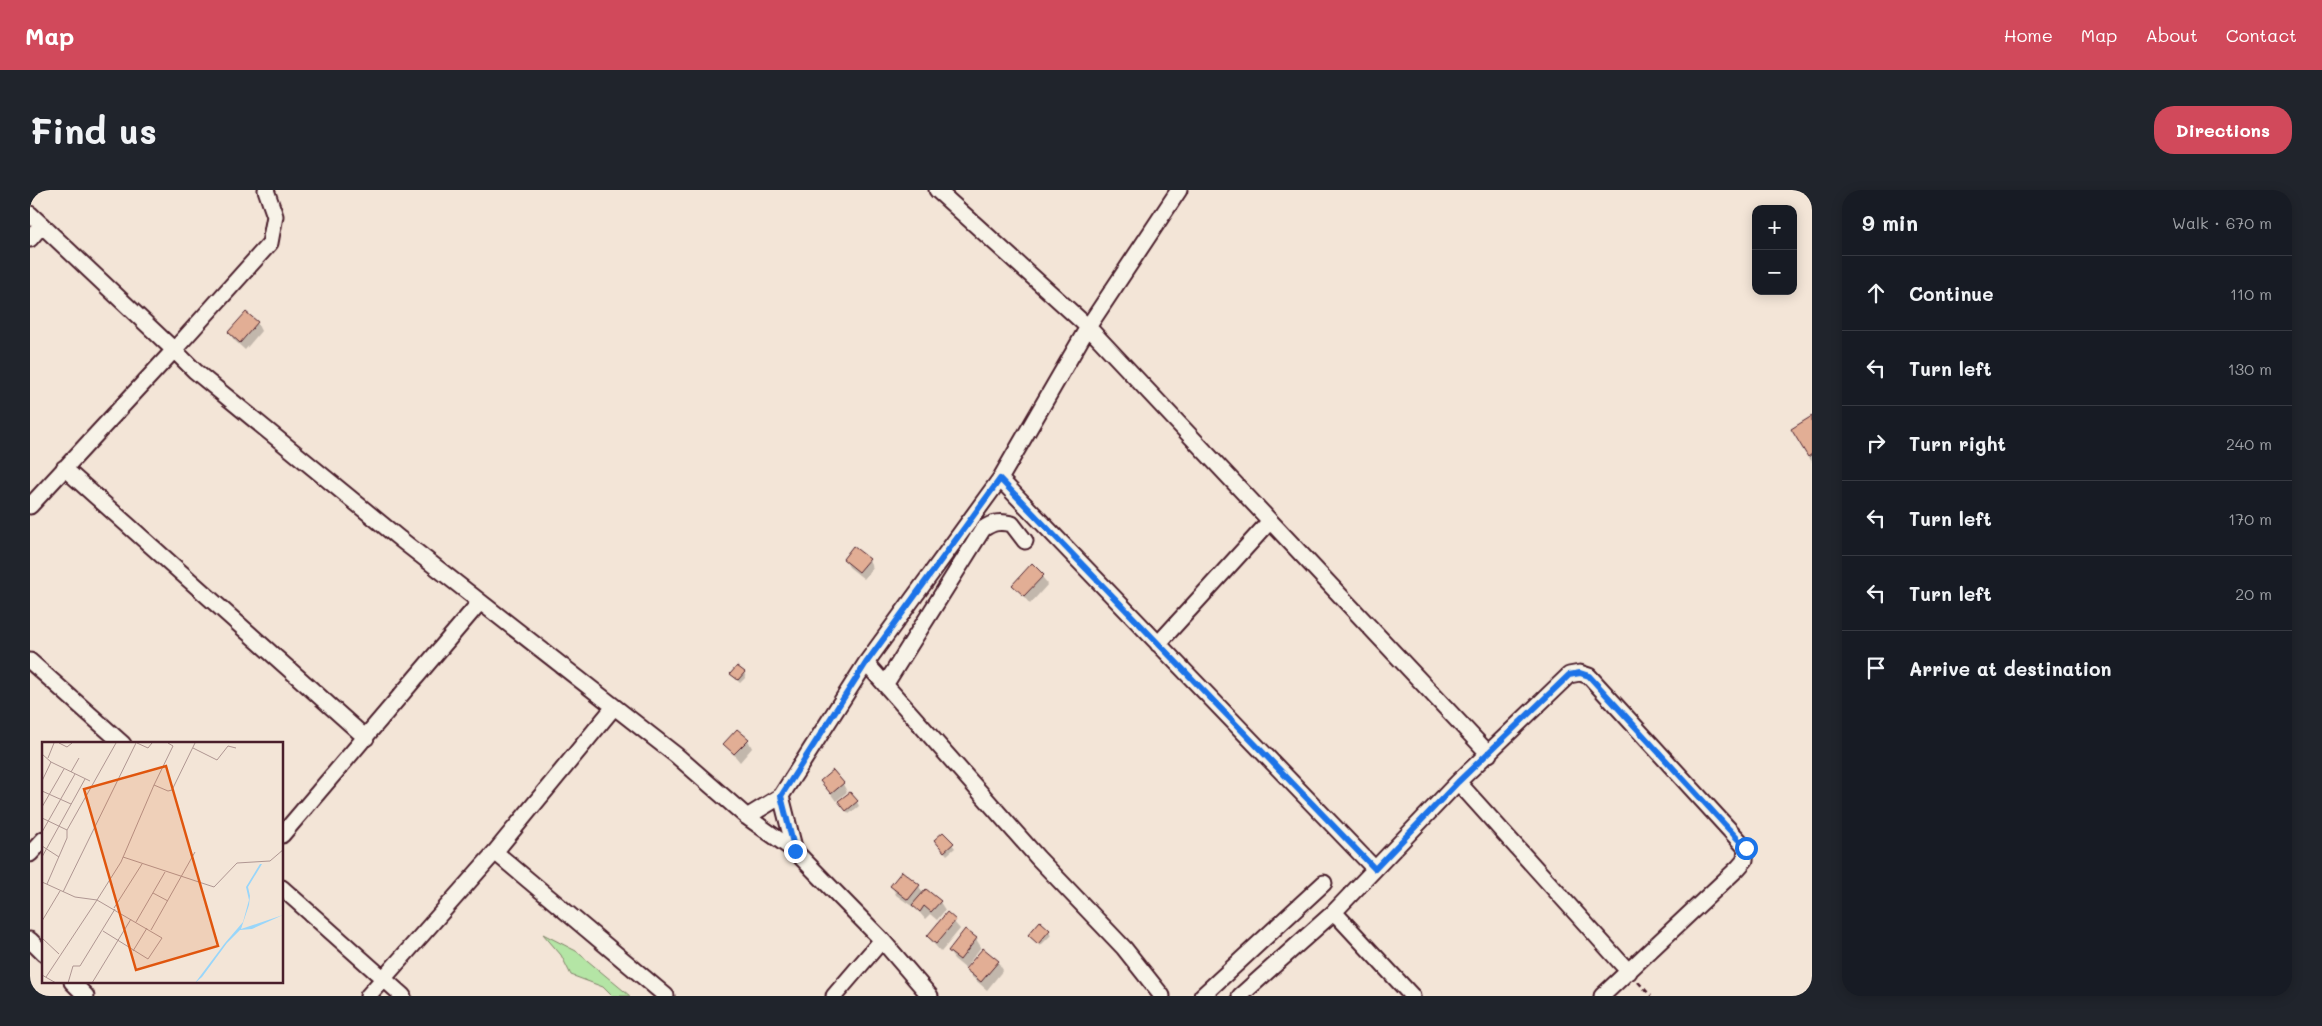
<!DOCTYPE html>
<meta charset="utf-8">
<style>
:root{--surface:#171b24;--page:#20242c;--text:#f1f3f6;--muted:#9ea1a6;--line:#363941;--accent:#d1495b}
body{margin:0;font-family:Mali,sans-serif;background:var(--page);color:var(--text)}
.controls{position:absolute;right:15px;top:15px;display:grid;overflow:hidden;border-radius:10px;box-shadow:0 2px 12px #0003}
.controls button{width:45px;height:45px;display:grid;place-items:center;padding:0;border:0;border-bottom:1px solid var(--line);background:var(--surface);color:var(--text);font:25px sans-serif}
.stop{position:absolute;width:15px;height:15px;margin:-11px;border:4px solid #1a73e8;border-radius:50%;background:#fff}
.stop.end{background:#1a73e8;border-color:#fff;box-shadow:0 1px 5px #0008}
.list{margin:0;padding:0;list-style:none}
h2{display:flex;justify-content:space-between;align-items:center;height:65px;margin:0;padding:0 20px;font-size:21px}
h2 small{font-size:16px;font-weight:400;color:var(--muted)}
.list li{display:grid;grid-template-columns:32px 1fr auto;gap:15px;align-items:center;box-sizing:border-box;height:75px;padding:0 20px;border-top:1px solid var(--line)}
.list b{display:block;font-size:19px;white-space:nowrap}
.list em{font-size:16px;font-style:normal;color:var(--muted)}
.icon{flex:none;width:28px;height:28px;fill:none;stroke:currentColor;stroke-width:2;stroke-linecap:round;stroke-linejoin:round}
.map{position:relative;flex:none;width:1782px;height:806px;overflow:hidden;border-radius:20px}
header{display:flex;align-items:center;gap:30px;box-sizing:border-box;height:70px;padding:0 25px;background:var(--accent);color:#fff}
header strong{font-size:24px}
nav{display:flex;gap:28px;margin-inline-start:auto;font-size:18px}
.intro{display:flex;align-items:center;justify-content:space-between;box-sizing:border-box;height:120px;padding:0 30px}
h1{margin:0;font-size:35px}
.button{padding:12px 22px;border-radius:20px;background:var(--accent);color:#fff;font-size:18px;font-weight:700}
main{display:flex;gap:30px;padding:0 30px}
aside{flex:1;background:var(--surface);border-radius:20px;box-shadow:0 2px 12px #0003}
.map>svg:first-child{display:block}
.green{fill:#b4e5a5;stroke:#7f8268}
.shadow{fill:#0003}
.building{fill:#e2ae95;stroke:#4a1f2b}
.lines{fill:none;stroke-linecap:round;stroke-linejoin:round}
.minor-casing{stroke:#4a1f2b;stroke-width:19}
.path{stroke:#4a1f2b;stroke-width:2.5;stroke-dasharray:5 4;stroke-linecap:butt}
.minor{stroke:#f7f3e8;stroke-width:15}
.route{stroke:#1a73e8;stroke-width:6}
.inset-road{fill:none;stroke:#af9692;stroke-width:1}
.view{fill:#e0560e;fill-opacity:0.15;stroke:#e0560e;stroke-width:2.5}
.inset-edge{fill:none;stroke:#4a1f2b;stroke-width:2.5}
</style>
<header>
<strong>Map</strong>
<nav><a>Home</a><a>Map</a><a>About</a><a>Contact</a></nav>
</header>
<div class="intro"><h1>Find us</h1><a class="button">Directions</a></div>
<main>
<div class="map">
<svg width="1782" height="806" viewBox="0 0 1782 806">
<rect width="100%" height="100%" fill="#f3e5d7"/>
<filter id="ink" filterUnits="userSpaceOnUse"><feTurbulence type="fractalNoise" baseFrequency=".02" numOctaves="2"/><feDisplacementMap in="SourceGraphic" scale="10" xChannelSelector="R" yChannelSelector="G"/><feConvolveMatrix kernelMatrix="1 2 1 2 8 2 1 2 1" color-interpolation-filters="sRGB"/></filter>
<g filter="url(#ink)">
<path class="green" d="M513 744 546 761 600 806H582L573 797 541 785 531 765Z"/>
<path class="shadow" d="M227 133 231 141 215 160 204 150 199 142Z
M1782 227V272L1770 252Z
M814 369 839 370 843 378 834 389 819 377Z
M1002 375 1018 394 1000 414 984 395Z
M714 483 716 487 710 493 701 484Z
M718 550 722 558 710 572 695 554Z
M791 591 813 594 817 602 806 611Z
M827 612 829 616 819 624 812 615Z
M913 643 925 658 917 665 905 651Z
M862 696H889L893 704 910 712 915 720 907 730 900 724 895 729 884 716 883 717 866 705Z
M917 724 930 739 911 762 898 747Z
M1019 741 1021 745 1010 756 999 745Z
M946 749 951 757 935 778 924 769 919 761Z
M968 772 973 780 957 800 942 787 937 779Z"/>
<path class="building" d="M216 122 228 132 210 153 198 142Z
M1782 226V264L1778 267 1761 239Z
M823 356 840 369 829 382 813 369Z
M1002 373 1014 385 994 406 982 395Z
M707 476 715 482 708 490 700 484Z
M707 539 719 549 704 564 693 554Z
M803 580 814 593 801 604 790 591Z
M820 602 828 611 816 621 808 611Z
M913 642 924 653 914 662 904 650Z
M872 681 890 695 878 710 860 696Z
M896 699 911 711 901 722 894 716 890 722 882 715Z
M917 722 926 730 906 754 897 746Z
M1010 731 1020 740 1008 754 998 745Z
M935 739 947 748 930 770 918 761Z
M953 758 969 771 951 792 935 779Z"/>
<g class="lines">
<g class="minor-casing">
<path id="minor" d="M236 0 245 26 240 53 144 160 165 181 370 349 646 565 717 627 765 661 852 750 900 806
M907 0 1058 137 1459 564
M0 24 144 160 0 316
M0 49 12 35
M34 278 336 548
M970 289 1345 679
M1128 454 1240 331
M0 471 93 554
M836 473 1008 668 1094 758 1132 806
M855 495 953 339C963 332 970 331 982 334L995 351
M1428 592 1599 782
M751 606 765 661
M717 627 751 606 836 473 970 289 1058 137 1149 0
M252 645 450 412
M465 662 636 806
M0 664 14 649
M252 698 373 806
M1304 722 1382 806
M0 750 14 764
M42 792 56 806
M338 806 465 662 584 517
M804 806 852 750
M1172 806 1294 693
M1210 806 1304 722 1428 592 1539 485 1550 483 1559 486 1716 658 1715 670 1708 678 1572 806"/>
</g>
<path class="path" d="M1608 792 1621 806"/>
<use href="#minor" class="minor"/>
</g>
</g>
<g class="lines" filter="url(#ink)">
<path class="route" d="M765 661 751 606 836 473 970 289 1345 679 1428 592 1539 485 1550 483 1559 486 1716 658"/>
</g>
<g transform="translate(12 552)">
<rect width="241" height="241" fill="#f3e5d7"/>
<path d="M218 122H220L206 145 208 154 207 163 199 187 241 173 210 187 198 188 185 201 160 235 153 241 183 201 201 180 207 158 204 145Z" fill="#99d6fa"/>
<path class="inset-road" d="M17 1 25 5 30 1M95 1 106 6 110 1M151 6 175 18 186 4 194 6M0 12 9 20 48 39M6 16 12 1M29 30 37 16M0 39 9 20M112 43 131 4 126 1M0 49 29 62M0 65 22 27M0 76 25 88M0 90 33 32M0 104 17 115M0 115 43 37M81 115 172 145 195 121 228 119 242 107M0 140 33 155 55 158 79 120 112 43 126 49 130 48 153 1M5 142 25 96V88L74 1M21 150 94 1M111 151 126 159M72 166 100 122M0 179 18 149M94 180 123 130M109 188 153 110M0 196 17 212M91 209 105 186M0 233 14 241M4 235 55 158 120 196 106 217 61 189M26 241 31 224H38L73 167M50 241 89 177"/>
<path class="view" d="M124 24 176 204 94 228 42 47Z"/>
<rect width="241" height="241" class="inset-edge"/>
</g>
</svg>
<div class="controls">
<button>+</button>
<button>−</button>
</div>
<div class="stop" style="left:1716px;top:658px"></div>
<div class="stop end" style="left:765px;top:661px"></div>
</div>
<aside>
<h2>9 min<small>Walk · 670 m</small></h2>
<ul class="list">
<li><svg class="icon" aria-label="ahead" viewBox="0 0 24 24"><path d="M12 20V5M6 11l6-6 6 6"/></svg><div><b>Continue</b></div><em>110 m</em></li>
<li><svg class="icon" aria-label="left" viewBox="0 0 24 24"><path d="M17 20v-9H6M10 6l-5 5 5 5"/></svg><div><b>Turn left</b></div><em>130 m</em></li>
<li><svg class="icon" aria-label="right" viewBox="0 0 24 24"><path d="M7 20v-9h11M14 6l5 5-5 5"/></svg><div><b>Turn right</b></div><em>240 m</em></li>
<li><svg class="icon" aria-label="left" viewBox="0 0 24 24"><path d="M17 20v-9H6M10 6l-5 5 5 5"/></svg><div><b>Turn left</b></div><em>170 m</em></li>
<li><svg class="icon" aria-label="left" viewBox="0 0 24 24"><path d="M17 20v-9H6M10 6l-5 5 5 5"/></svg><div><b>Turn left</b></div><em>20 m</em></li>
<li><svg class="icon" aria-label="arrive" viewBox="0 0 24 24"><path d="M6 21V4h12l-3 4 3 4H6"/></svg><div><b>Arrive at destination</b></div></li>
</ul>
</aside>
</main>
